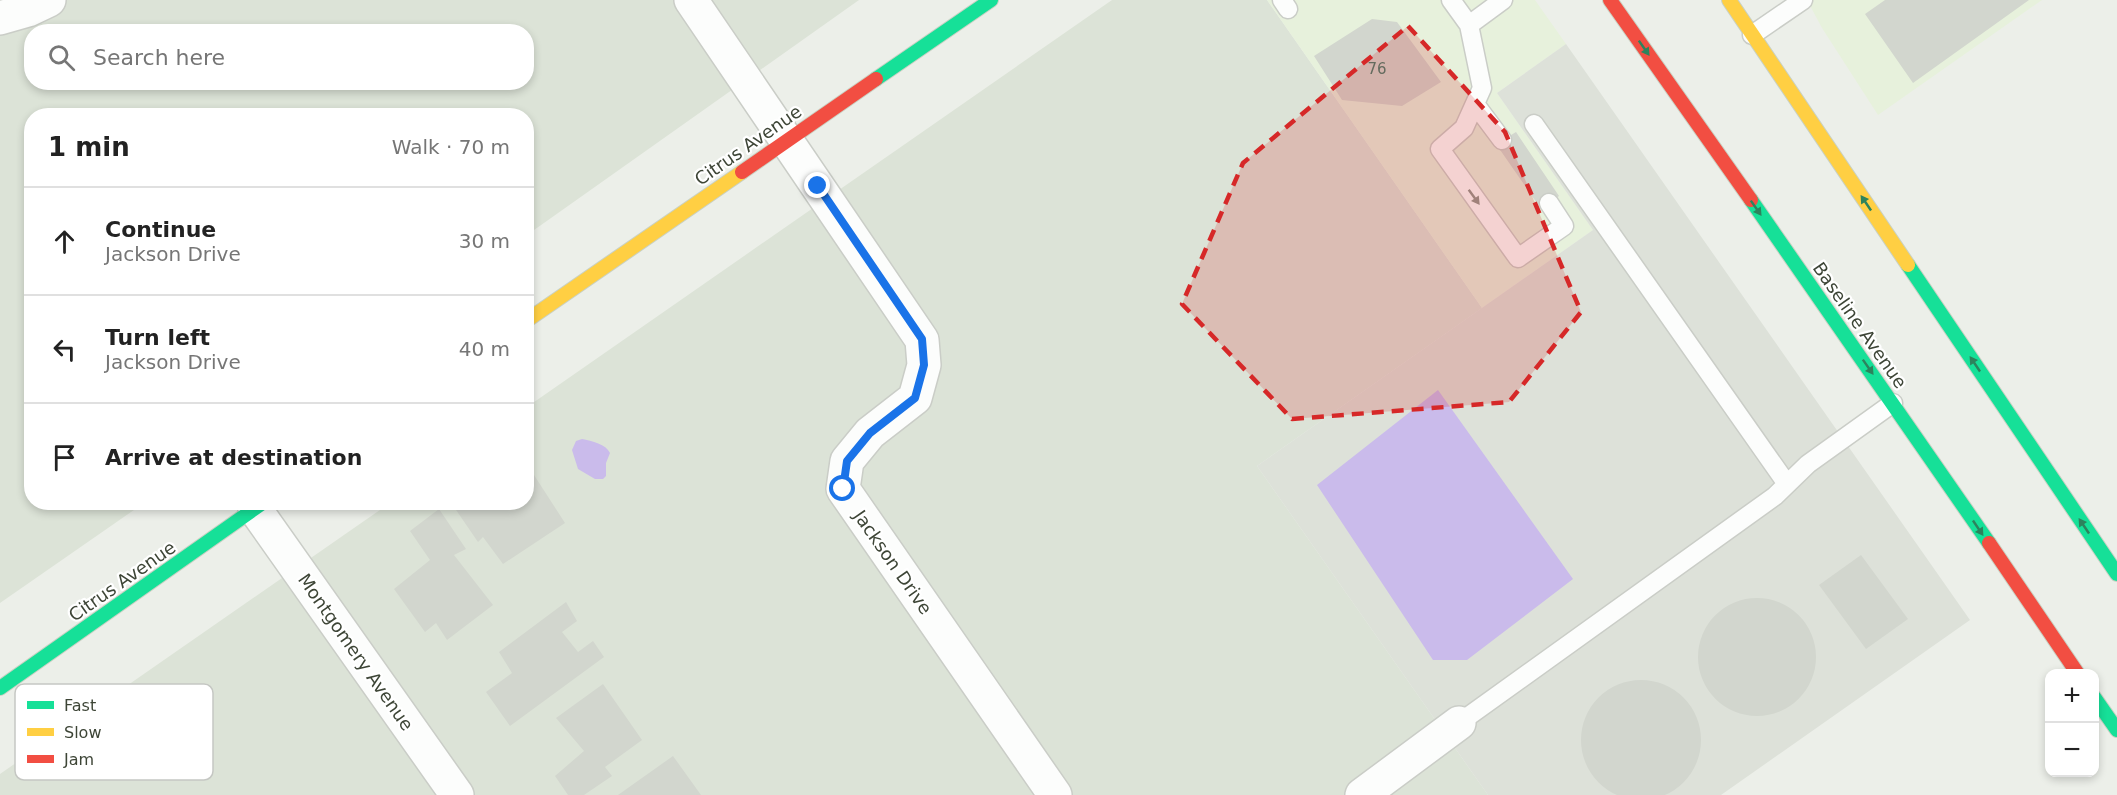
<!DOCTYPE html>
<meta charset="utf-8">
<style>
:root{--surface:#fff;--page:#f6f6f6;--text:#222;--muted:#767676;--line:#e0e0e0}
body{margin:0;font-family:"DejaVu Sans",sans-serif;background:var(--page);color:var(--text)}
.controls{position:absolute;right:18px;bottom:18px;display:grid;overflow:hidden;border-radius:12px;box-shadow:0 3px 9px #0003}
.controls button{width:54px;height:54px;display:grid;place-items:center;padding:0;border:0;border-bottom:2px solid var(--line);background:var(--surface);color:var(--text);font:30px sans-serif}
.stop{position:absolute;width:18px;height:18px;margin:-14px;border:4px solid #1a73e8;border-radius:50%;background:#fff}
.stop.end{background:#1a73e8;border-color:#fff;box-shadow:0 2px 6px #0008}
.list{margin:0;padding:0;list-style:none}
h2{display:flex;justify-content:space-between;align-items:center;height:78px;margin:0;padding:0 24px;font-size:26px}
h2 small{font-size:20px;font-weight:400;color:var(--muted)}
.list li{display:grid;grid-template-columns:39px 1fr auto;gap:18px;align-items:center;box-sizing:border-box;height:108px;padding:0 24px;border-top:2px solid var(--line)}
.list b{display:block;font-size:22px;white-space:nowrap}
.list p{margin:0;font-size:20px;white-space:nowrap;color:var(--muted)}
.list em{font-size:20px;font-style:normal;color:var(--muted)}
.icon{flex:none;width:33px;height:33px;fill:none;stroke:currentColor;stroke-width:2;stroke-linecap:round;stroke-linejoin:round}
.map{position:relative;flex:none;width:2117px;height:795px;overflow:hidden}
.search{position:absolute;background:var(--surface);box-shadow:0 3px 9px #0003;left:24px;top:24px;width:510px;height:66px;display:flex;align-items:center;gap:15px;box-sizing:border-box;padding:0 21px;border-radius:24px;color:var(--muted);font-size:22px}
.panel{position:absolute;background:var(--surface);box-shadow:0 3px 9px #0003;left:24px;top:108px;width:510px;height:402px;border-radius:24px}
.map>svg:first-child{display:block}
.residential{fill:#dce3d7;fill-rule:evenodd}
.commercial{fill:#e7f1dc}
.industrial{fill:#dde1d9}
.water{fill:#cabbeb}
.building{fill:#d2d6ce}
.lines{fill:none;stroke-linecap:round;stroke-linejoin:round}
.lane-casing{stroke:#cacdc7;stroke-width:21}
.street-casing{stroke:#cacdc7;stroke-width:36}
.fast-casing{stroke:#c9d1c3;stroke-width:16}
.slow-casing{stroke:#c9d1c3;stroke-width:16}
.jam-casing{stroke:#c9d1c3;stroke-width:16}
.lane{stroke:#fcfdfc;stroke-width:18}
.street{stroke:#fcfdfc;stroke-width:33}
.fast{stroke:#16e098;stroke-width:14}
.slow{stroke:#ffcf43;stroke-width:14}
.jam{stroke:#f24e42;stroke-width:14}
.oneway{fill:#2d835d}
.oneway2{fill:#93988f}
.route{stroke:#1a73e8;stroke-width:8}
.marked{fill:#d62828;fill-opacity:0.2;stroke:#d62828;stroke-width:4.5;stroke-dasharray:12 8;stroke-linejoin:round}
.labels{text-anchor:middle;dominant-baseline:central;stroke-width:4.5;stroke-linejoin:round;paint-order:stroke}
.number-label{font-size:15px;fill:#646b5e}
.street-label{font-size:18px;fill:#3d4536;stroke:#fff}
.key{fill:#fff;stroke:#c5c7c3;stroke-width:1.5}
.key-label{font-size:16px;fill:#3d4536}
</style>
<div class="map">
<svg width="2117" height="795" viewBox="0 0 2117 795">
<rect width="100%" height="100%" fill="#ecefe9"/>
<path class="residential" d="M0 0H859L527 235 526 116H32V502L144 503 0 603ZM32 32H526V82H32Z
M1112 0H1267L1482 308 1257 466 1488 795H0V774L390 503 526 502 527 407Z"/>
<path class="commercial" d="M1267 0H1535L1566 44 1497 93 1593 230 1482 308Z
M1807 0H2042L1878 115 1822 28Z"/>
<path class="industrial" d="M1566 44 1970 620 1721 795H1488L1257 466 1593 230 1497 93Z"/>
<path class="water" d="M1438 390 1573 579 1467 660H1433L1317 485Z
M582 439C592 441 606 444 610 453L606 463V476L603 479H595L578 469 572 450 576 441Z"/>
<path class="building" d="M1885 0H2029L1913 83 1865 14Z
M1372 19 1397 22 1441 82 1402 106 1342 100 1314 56Z
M1516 132 1559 196 1541 209 1496 144Z
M534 475 565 523 503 564 483 537 478 542 454 507 462 502H526V479Z
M439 509 466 549 454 555 493 605 447 640 436 623 425 632 394 589 430 560 410 531Z
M1861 555 1908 619 1866 649 1819 585Z
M1698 657a59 59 0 1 1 118 0a59 59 0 1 1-118 0Z
M566 602 577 621 562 632 578 652 593 641 604 657 510 726 486 692 512 673 499 652Z
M1581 740a60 60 0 1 1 120 0a60 60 0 1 1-120 0Z
M603 684 642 740 605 767 612 776 584 795H568L555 776 584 751 556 718Z
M673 756 701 795H618Z"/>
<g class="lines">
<g class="lane-casing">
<path id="lane" d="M1282 0 1288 9
M1451 0 1469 25 1482 88 1464 128 1440 149 1518 258 1564 226 1549 203
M1469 25 1503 0
M1752 35 1803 0
M1475 104 1502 140
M1534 124 1787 484
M1459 723 1775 496 1808 464 1893 403"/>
</g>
<g class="street-casing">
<path id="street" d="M691 0 922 340 924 365 915 398 870 433 847 461 843 489 1055 795
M0 18 28 10 49 0
M255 509 457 795
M1362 795 1459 723"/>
</g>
<g class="fast-casing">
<path id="fast" d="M876 79 991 0
M1751 200 1989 543
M1908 265 2117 574
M0 688 264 502
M2094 697 2117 730"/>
</g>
<g class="slow-casing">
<path id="slow" d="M1729 0 1908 265
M526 321 742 172"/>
</g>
<g class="jam-casing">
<path id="jam" d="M1610 0 1751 200
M742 172 876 79
M1989 543 2078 674"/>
</g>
<use href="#lane" class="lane"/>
<use href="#street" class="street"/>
<use href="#fast" class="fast"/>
<use href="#slow" class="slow"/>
<use href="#jam" class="jam"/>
</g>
<defs><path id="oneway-solid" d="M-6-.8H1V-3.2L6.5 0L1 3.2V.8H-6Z" transform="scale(1.5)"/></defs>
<g class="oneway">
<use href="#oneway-solid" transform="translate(1644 48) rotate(55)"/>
<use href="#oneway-solid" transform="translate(1866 203) rotate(-124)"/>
<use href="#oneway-solid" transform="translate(1756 208) rotate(55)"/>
<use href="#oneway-solid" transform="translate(1975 364) rotate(-124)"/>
<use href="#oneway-solid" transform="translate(1868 367) rotate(55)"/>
<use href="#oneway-solid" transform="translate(2084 526) rotate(-124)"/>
<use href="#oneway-solid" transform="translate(1978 528) rotate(56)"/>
</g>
<use class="oneway2" href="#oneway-solid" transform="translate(1474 197) rotate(54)"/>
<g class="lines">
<path class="route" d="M818 186 922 339 924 365 915 398 870 433 847 461 843 489"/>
</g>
<path class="marked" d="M1408 26 1505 132 1581 312 1509 402 1292 419 1182 304 1243 163Z"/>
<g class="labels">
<g class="number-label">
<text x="1377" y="69">76</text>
</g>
<g class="street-label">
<text transform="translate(748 145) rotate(-35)">Citrus Avenue</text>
<text transform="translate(1860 325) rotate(55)">Baseline Avenue</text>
<text transform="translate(893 562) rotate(55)">Jackson Drive</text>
<text transform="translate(122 581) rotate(-35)">Citrus Avenue</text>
<text transform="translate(356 652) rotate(55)">Montgomery Avenue</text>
</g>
</g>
<rect x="15" y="684" width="198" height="96" rx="9" class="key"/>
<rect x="27" y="701" width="27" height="8" fill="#16e098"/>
<rect x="27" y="728" width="27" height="8" fill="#ffcf43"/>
<rect x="27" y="755" width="27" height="8" fill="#f24e42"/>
<g class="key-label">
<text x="64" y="711">Fast</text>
<text x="64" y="738">Slow</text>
<text x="64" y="765">Jam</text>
</g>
</svg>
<div class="controls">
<button>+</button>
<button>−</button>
</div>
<div class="stop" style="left:843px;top:489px"></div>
<div class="stop end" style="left:818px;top:186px"></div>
<div class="search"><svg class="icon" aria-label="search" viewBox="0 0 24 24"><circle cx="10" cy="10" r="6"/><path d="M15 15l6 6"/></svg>Search here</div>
<section class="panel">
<h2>1 min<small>Walk · 70 m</small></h2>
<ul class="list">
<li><svg class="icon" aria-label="ahead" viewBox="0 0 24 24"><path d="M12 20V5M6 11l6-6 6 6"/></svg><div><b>Continue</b><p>Jackson Drive</p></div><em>30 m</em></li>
<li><svg class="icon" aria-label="left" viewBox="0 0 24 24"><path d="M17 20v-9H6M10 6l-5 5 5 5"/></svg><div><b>Turn left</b><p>Jackson Drive</p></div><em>40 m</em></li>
<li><svg class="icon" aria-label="arrive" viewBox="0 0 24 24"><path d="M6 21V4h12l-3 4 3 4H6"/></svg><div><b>Arrive at destination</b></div></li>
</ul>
</section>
</div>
